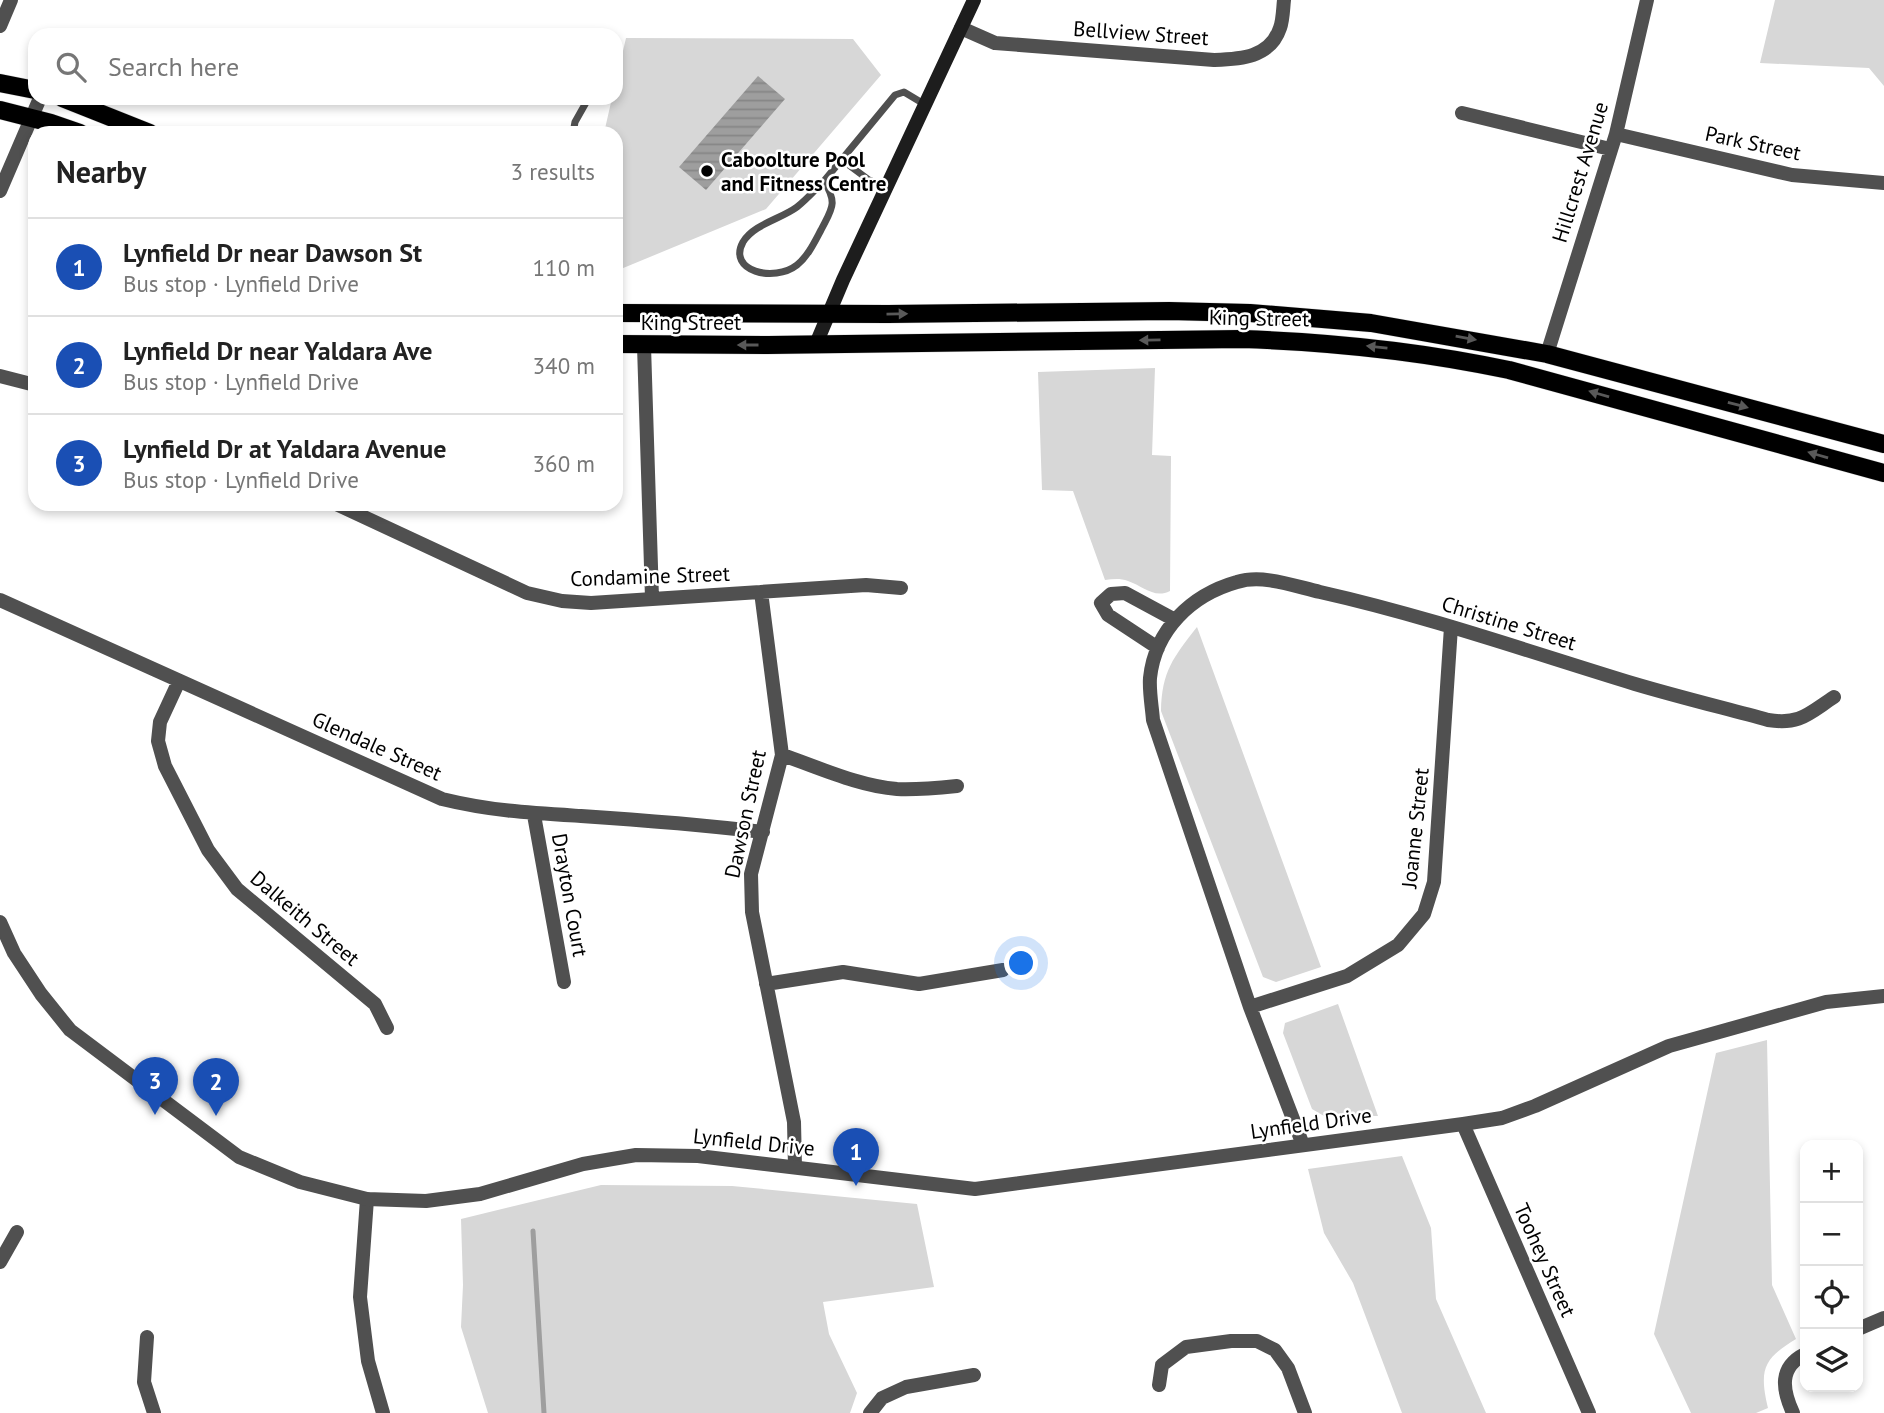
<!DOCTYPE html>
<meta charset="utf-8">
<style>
:root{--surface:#fff;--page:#f2f2f2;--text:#222;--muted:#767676;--line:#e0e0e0;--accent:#ea580c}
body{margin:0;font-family:"PT Sans",sans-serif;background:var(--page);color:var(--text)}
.controls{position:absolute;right:21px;bottom:21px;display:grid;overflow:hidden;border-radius:14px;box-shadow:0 4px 10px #0003}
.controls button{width:63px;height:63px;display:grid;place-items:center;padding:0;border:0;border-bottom:2px solid var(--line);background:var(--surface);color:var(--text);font:35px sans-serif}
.you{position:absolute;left:1022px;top:964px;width:24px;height:24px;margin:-18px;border:5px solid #fff;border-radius:50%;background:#1a73e8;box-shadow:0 0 0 10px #1a73e833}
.badge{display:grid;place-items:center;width:46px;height:46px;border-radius:50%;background:var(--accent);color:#fff;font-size:23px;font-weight:700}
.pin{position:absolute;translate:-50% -58px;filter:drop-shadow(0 2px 4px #0008)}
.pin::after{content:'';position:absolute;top:37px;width:24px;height:21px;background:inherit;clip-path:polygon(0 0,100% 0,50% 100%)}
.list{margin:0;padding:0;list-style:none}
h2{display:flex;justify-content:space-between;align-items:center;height:91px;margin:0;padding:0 28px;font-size:30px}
h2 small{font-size:23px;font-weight:400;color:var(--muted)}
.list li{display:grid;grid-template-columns:46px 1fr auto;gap:21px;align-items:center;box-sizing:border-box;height:98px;padding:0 28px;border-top:2px solid var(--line)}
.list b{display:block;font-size:26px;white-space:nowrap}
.list p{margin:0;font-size:23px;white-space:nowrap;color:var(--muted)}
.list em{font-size:23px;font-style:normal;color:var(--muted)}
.icon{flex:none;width:38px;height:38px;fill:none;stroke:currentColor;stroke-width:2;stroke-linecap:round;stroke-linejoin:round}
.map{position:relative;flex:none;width:1884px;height:1413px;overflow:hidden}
.search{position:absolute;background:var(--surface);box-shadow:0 4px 10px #0003;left:28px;top:28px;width:595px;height:77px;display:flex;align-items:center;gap:18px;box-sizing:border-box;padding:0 24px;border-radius:21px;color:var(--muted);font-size:26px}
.panel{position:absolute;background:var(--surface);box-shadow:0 4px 10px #0003;left:28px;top:126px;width:595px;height:385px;border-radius:21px}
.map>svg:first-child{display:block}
.green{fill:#d7d7d7}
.water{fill:url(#water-rules)}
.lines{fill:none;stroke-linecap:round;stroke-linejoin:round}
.stream{stroke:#9e9e9e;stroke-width:5}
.primary-casing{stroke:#dbdbdb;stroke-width:19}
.service{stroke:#505050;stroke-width:7}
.minor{stroke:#505050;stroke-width:14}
.tertiary{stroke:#505050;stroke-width:14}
.secondary{stroke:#1d1d1d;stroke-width:14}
.primary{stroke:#000;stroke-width:18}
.oneway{fill:#595959}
.poi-dot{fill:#000;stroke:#fff;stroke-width:2.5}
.labels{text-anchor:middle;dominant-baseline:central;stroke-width:5;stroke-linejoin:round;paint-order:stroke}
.street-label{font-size:21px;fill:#000;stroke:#fff}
.poi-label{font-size:21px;font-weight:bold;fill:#000;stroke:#fff;text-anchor:start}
</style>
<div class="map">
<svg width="1884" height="1413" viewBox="0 0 1884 1413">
<defs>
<pattern id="water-rules" width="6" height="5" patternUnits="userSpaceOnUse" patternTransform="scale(1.75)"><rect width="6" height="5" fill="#9e9e9e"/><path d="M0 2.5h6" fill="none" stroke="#868686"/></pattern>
</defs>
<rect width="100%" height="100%" fill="#fff"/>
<path class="green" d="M1775 0H1884V86L1869 68 1760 63Z
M626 38 853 39 881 75 766 209 616 271V133H604L612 98H616V81Z
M1155 368 1152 455 1171 456 1170 591C1154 599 1143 586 1128 581 1120 578 1113 579 1105 580L1073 491 1042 490 1038 372Z
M1197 627 1321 967 1276 982 1263 977 1161 711C1162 671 1173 658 1197 627Z
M1338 1004 1378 1116H1324L1312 1109 1283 1033 1285 1023Z
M1767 1040 1772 1285 1796 1339C1763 1359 1759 1370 1768 1408L1756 1413H1691L1654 1334 1716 1053Z
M1402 1156 1431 1228 1436 1299 1486 1413H1402L1353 1283 1324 1233 1308 1169Z
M601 1185 732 1186 917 1204 934 1287 823 1302 829 1334 857 1393 850 1413H488L461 1327 463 1285 461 1219Z"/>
<path class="water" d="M758 76 785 99 706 190 679 167Z"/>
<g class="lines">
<path class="stream" d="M533 1231 544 1413"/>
<g class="primary-casing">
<path id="primary" d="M0 83 35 90
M62 98 150 133
M0 110 51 123 80 133
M616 313 888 314 1169 311 1250 313 1371 323 1547 354 1884 444
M616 344 768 345 1242 339C1332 342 1420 351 1509 370L1884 473"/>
</g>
<path class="service" d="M573 133 575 122 588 99
M842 160 869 180 886 187
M824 181C815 190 806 200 797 207 781 219 754 224 743 242 727 271 774 283 797 265 808 256 814 243 821 230 832 208 838 204 824 181L895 95 904 92 924 104"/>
<path class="minor" d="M0 26 11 0
M961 28 995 43 1214 60C1240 59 1270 58 1280 28 1283 20 1283 9 1284 0
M1462 113 1610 149
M1616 134 1792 175 1884 183
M644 346 652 598
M1547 354 1616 134 1647 0
M0 376 35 385
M336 504 527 593 562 601 591 603 866 585 901 588
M761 592 782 755 751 874 752 912 794 1122 795 1167
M0 600 442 799C491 811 531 813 581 816 642 820 703 825 763 832
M1158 648 1108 615 1101 603 1111 594 1125 593 1175 620
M179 681 160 722 158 741 165 766 208 850 237 889 375 1004 387 1028
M782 755C818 767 858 786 897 789 917 790 937 788 957 786
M534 815 564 982
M766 984 843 972 919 984 1003 970
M1250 1007 1347 976 1398 945 1424 914 1434 882 1451 627
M1303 1145 1250 1007 1153 720C1152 707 1149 691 1150 678 1155 630 1191 595 1237 582 1263 574 1294 586 1320 592 1427 616 1530 652 1635 684 1679 697 1724 708 1768 720 1800 725 1808 714 1834 697
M367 1199 360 1297 368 1361 383 1413
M0 1262 17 1232
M1858 1329 1884 1318
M147 1337 144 1382 154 1413
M1159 1385 1162 1365 1186 1347 1231 1341H1257L1275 1350 1288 1368 1305 1413
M870 1413 882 1398 906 1387 974 1375
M1793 1413C1782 1389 1779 1367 1805 1354"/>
<path class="tertiary" d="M0 191 40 98
M0 922 14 953 41 994 70 1030 239 1157 300 1182 367 1199 426 1201 480 1194 583 1164 636 1155 698 1156 975 1189 1463 1124 1502 1118 1535 1106 1669 1046 1826 1002 1884 996
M1463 1124 1589 1413"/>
<path class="secondary" d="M816 344 843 280 974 0"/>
<use href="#primary" class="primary"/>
</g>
<defs><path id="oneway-solid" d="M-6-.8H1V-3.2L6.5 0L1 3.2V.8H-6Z" transform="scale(1.75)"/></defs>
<g class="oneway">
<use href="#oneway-solid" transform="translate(897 314) rotate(-1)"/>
<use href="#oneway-solid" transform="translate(1466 338) rotate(10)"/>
<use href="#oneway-solid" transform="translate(1150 340) rotate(179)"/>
<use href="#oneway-solid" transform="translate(748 345) rotate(180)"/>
<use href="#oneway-solid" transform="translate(1377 347) rotate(-174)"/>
<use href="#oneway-solid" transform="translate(1599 394) rotate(-164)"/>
<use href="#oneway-solid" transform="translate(1738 405) rotate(15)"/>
<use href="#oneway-solid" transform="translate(1818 455) rotate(-164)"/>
</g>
<circle class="poi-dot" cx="707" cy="171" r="7"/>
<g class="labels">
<g class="street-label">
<text transform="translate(1141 33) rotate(4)">Bellview Street</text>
<text transform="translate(1753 143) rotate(12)">Park Street</text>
<text transform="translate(1580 172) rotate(-73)">Hillcrest Avenue</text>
<text transform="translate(1259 318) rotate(1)">King Street</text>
<text x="691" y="322">King Street</text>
<text transform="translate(650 576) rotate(-2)">Condamine Street</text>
<text transform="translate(1509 623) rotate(17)">Christine Street</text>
<text transform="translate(377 746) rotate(24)">Glendale Street</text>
<text transform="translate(745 814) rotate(-78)">Dawson Street</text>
<text transform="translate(1415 828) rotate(-84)">Joanne Street</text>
<text transform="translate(570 895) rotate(80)">Drayton Court</text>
<text transform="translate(305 918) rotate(40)">Dalkeith Street</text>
<text transform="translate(1311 1123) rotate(-8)">Lynfield Drive</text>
<text transform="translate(754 1142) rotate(6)">Lynfield Drive</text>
<text transform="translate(1545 1260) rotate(66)">Toohey Street</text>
</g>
<g class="poi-label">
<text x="721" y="159">Caboolture Pool<tspan x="721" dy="24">and Fitness Centre</tspan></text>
</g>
</g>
</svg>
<div class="controls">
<button>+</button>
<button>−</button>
<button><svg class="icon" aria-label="locate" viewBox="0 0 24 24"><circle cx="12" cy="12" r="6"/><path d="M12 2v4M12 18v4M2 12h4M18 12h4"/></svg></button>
<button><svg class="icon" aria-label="layers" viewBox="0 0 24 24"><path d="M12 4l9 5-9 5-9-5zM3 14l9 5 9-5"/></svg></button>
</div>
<div class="you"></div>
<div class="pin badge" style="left:856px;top:1186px;background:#1a4fb4">1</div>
<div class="pin badge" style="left:216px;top:1116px;background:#1a4fb4">2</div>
<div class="pin badge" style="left:155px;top:1115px;background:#1a4fb4">3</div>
<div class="search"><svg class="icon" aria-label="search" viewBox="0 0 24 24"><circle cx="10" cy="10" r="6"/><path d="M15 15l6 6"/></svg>Search here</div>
<section class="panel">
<h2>Nearby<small>3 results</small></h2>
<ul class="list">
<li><span class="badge" style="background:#1a4fb4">1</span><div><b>Lynfield Dr near Dawson St</b><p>Bus stop · Lynfield Drive</p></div><em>110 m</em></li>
<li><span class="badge" style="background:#1a4fb4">2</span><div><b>Lynfield Dr near Yaldara Ave</b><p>Bus stop · Lynfield Drive</p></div><em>340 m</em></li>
<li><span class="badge" style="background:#1a4fb4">3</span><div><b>Lynfield Dr at Yaldara Avenue</b><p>Bus stop · Lynfield Drive</p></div><em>360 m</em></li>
</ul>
</section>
</div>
